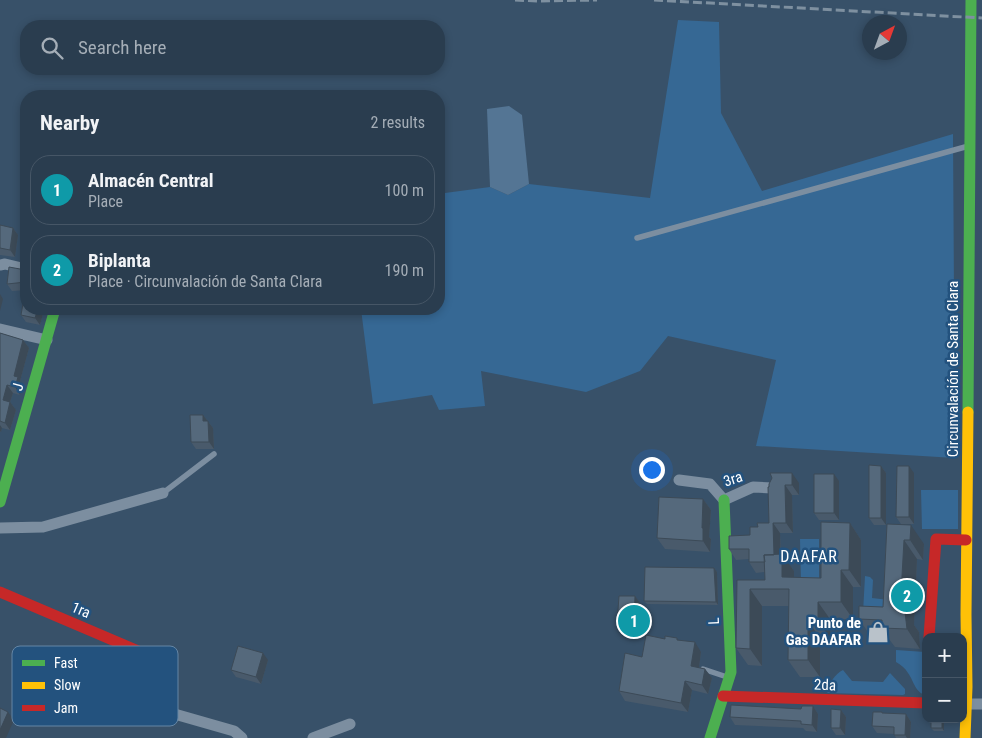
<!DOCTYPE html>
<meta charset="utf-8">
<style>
:root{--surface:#2a3d4f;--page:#364859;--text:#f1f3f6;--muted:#a5aeb7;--line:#465666;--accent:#b9c2ca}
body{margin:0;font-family:"Roboto Condensed",sans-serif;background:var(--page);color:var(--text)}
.controls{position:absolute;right:15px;bottom:15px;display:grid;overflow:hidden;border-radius:10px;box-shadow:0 2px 8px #0003}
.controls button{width:45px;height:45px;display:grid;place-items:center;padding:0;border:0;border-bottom:1px solid var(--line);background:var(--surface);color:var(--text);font:25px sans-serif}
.compass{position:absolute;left:862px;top:15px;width:45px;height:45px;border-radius:50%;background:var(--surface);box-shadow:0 2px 8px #0003;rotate:41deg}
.you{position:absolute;left:651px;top:469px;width:18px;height:18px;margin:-12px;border:4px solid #fff;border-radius:50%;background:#1a73e8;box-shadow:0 0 0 8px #1a73e833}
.badge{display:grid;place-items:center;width:32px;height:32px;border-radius:50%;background:var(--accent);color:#fff;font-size:16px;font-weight:700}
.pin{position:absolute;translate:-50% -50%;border:2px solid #fff;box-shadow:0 1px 5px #0006}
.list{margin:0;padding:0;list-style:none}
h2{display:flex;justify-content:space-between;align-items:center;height:65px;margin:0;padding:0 20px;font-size:21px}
h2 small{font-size:16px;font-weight:400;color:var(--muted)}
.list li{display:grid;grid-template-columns:32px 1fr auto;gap:15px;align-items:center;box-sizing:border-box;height:70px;margin:0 10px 10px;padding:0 10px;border:1px solid var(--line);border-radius:20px}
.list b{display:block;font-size:19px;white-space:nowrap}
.list p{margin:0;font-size:16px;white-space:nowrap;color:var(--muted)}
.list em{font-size:16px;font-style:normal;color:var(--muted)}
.icon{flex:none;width:28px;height:28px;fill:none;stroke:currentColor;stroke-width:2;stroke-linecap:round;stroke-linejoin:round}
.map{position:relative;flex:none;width:982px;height:738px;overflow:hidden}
.search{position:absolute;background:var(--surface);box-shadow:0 2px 8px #0003;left:20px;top:20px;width:425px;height:55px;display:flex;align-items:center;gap:12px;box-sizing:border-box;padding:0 18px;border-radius:20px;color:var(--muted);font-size:19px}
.panel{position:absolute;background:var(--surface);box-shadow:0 2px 8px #0003;left:20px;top:90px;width:425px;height:225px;border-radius:20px}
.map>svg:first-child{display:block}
.green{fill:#366894}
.water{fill:#547594}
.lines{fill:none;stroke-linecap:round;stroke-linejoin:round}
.lane{stroke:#7c8ea0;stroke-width:5.5}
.street{stroke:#7c8ea0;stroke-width:11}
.fast{stroke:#4caf50;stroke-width:11}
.slow{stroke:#ffc107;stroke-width:11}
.jam{stroke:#c62828;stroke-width:11}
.rail{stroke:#7e90a0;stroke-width:3;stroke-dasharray:9 4;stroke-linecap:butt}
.wall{fill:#495a6b}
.shaded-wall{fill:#3c4a57}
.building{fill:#55697c;stroke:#3c4a57}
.labels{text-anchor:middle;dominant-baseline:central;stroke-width:5;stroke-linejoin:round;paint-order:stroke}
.street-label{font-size:15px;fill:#fff;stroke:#23527e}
.poi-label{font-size:15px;font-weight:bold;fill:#fff;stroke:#23527e;text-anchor:end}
.neighbourhood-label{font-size:16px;letter-spacing:1px;fill:#fff;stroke:#23527e}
.key{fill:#23527e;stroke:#6586a5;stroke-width:1}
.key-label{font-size:14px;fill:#fff}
</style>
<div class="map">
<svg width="982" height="738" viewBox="0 0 982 738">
<rect width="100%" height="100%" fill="#385169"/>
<path class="green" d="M678 20 719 22 721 113 762 191 953 134 955 458 756 446 776 360 668 336 640 371 586 392 481 371 485 406 439 410 432 395 373 404 361 309H439V193H445L490 187 508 195 529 184 650 198Z
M921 490H958V529H922Z
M800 539H819V583H801Z
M865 576 870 577 873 580 872 598 889 600 888 615 863 613Z
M896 650 925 652 926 655V695C915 693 914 681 908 673 905 668 901 665 896 662Z
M843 670 852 681 883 682 890 673 905 689V694L903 695 827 693C827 685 836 673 843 670Z"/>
<path class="water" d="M509 106 522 115 529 184 508 195 490 187 487 109Z"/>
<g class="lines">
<path class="lane" d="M637 238 965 147
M163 493 214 454
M703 669 727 677"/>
<path class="street" d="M0 265 5 264 26 269
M0 329 47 340
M679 480 710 484 724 500 753 487 772 488
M0 528 43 527 163 493
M963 704H982
M164 711 234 731 242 738
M313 738 350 724"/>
<path class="fast" d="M968 412 971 0
M0 502 55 309
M710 738 731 672 724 500"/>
<path class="slow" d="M965 738 967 687 966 615 968 412"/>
<path class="jam" d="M0 592 150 656
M929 637 936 539 966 540
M723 696 926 703"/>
<path class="rail" d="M515 0 538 1 597 0
M654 0 982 18"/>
</g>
<path class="wall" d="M0 225 13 228 18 235 15 257 0 255Z
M20 269H26V290L12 291 7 284Z
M26 309H44V310L40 325 26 322 21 315Z
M0 333 23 340 29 348 20 381 23 385 20 395 13 393 10 402 16 410 10 430 2 428 1 432 0 431Z
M203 415 213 428 214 449H196L191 442Z
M881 466 886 473V525H874L869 518Z
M914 473V524H901L896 517Z
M839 481V520H819L814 513Z
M799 483V495H792L793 533H780L781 554 794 571V578H821L850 523 861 540V587H853V619H830V638H820V677H800L788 660 789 606H762V666L748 665 736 648 737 580H765V572L756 573 749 562V559L736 560 729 549 750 535 758 527 769 523V487Z
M703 499 711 510 709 537 711 539 710 552 665 549 657 538Z
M887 524 924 544 923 560 917 559 914 625 919 632 920 649 895 647 889 639 872 638 859 619 883 607Z
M714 568 717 572 718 605 647 604 644 601Z
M635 596 643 607 642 635 625 634 617 624Z
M665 639 679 640 701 652 699 667 705 669 712 678 708 694 692 690 688 712 625 701 619 691 642 657Z
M268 660 261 684 236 677 231 670Z
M813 706 818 714 817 732 806 731 803 728 735 725 730 717 801 709Z
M841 710 846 717 845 735H836L831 728Z
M882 712 883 713 906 714 911 722 910 738H896L894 734 877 733 872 726Z
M931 719H944V731H934L931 728Z"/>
<path class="shaded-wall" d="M13 228 18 235 15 257 10 250Z
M0 294 3 299 0 311Z
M38 309H44V310L40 325 35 318Z
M23 340 29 348 20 381 23 385 20 395 15 387 14 376Z
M7 385 13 393 8 408 3 400Z
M10 402 16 410 10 430 5 423Z
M203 415 213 428 214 449 209 442 203 421Z
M0 425 2 428 1 432 0 431Z
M881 466 886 473V525L881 518Z
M909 466 914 473V524L909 517Z
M792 473 799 483V495L792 485Z
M834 474 839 481V520L834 513Z
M785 485 792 495 793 533 786 523Z
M703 499 711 510 709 537 711 539 710 552 703 541 702 528Z
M773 523 780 533 781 572 774 562Z
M850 523 861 540V587L849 570Z
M911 525 924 544 923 560 910 540Z
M904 540 917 559 914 625 919 632 920 649 907 629 900 612Z
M782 554 794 571V594L782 577Z
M714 568 717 572 718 605 716 602Z
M841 570 853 587V619L841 602Z
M750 589 762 606V666L750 649Z
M635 596 643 607 642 635 634 625Z
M818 602 830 619V638L818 621Z
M808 621 820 638V677L808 660Z
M695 642 701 652 698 675 691 666Z
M263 653 268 660 261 684 256 677Z
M705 669 712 678 708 694 702 685Z
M685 681 692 690 688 712 681 703Z
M813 706 818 714 817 732 812 725Z
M841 710 846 717 845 735 840 728Z
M8 712 14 720 6 738H0V730Z
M906 714 911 722 910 738H907L905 735Z
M942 719H944V731L942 728Z"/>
<path class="building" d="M0 225 13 228 10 250 0 248Z
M9 267 20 269 25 268 26 269V282L7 284Z
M24 298 26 299V309H38L35 318 21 315Z
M0 333 23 340 14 376 18 377 15 387 7 385 3 400 10 402 5 423 0 421Z
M190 415H203V421H208L209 442H191Z
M869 465 881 466V518H869Z
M897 466H909V517H896Z
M770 473H792V485H785L786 523H773L774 555H764L765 562H749V549H729V536L750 535V527H758L757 523H769L768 487H769V484L772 478Z
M814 474H834V513H814Z
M659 497 703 499 702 528H703V541L657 538Z
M821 522 850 523 849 570H841V602H818V621H808V660H788L789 589H750V649L736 648 737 580H765L764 555 782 554V577L821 578Z
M887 524 911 525 910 540H904L900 612H905L907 629 882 628V620L859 619V606L883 607Z
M645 567 714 568 716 602 644 601Z
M619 596H635L634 625 617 624Z
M646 635 665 639V636L677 638V640L695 642 691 666 705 669 702 685 685 681 681 703 619 691 625 653 642 657Z
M238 646 263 653 256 677 231 670Z
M731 705 801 709 802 706H813L812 725 801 724V721L730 717Z
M0 708 8 712 0 730Z
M831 709 841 710 840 728H831Z
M873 712H882V713L906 714 905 735H894V727L872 726Z
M931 719H942V728H931Z"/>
<defs>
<g id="shop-bare" transform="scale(1.725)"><path d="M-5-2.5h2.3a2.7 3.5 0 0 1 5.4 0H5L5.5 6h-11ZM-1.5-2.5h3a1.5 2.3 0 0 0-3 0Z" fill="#b9c2ca" stroke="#23527e" stroke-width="2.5" paint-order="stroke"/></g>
</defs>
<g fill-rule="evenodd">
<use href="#shop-bare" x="878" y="632"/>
</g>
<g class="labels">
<g class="street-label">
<text transform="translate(953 369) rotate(-90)">Circunvalación de Santa Clara</text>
<text transform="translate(18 387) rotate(-74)">J</text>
<text transform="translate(733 479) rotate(-18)">3ra</text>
<text transform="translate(81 610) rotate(23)">1ra</text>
<text transform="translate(714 621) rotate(-92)">L</text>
<text transform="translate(825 685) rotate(2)">2da</text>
</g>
<g class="poi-label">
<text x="861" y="623">Punto de<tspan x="861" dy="17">Gas DAAFAR</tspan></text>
</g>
<g class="neighbourhood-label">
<text x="809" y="556">DAAFAR</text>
</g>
</g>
<rect x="12" y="646" width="166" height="80" rx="8" class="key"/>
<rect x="22" y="660" width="23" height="6" fill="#4caf50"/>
<rect x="22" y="682" width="23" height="7" fill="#ffc107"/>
<rect x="22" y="705" width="23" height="6" fill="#c62828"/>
<g class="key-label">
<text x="54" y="668">Fast</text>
<text x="54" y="690">Slow</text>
<text x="54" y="713">Jam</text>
</g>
</svg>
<div class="controls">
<button>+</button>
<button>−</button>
</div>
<svg class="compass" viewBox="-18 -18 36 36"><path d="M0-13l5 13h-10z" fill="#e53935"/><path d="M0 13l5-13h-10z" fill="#a5aeb7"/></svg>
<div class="you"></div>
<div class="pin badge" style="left:634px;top:621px;background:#0f9aa8">1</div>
<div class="pin badge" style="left:907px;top:596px;background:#0f9aa8">2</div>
<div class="search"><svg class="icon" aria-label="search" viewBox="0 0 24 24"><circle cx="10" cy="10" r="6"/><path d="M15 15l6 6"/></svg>Search here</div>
<section class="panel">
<h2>Nearby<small>2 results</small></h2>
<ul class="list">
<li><span class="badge" style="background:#0f9aa8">1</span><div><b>Almacén Central</b><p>Place</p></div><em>100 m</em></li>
<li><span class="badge" style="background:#0f9aa8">2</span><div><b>Biplanta</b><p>Place · Circunvalación de Santa Clara</p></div><em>190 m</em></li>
</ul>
</section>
</div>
